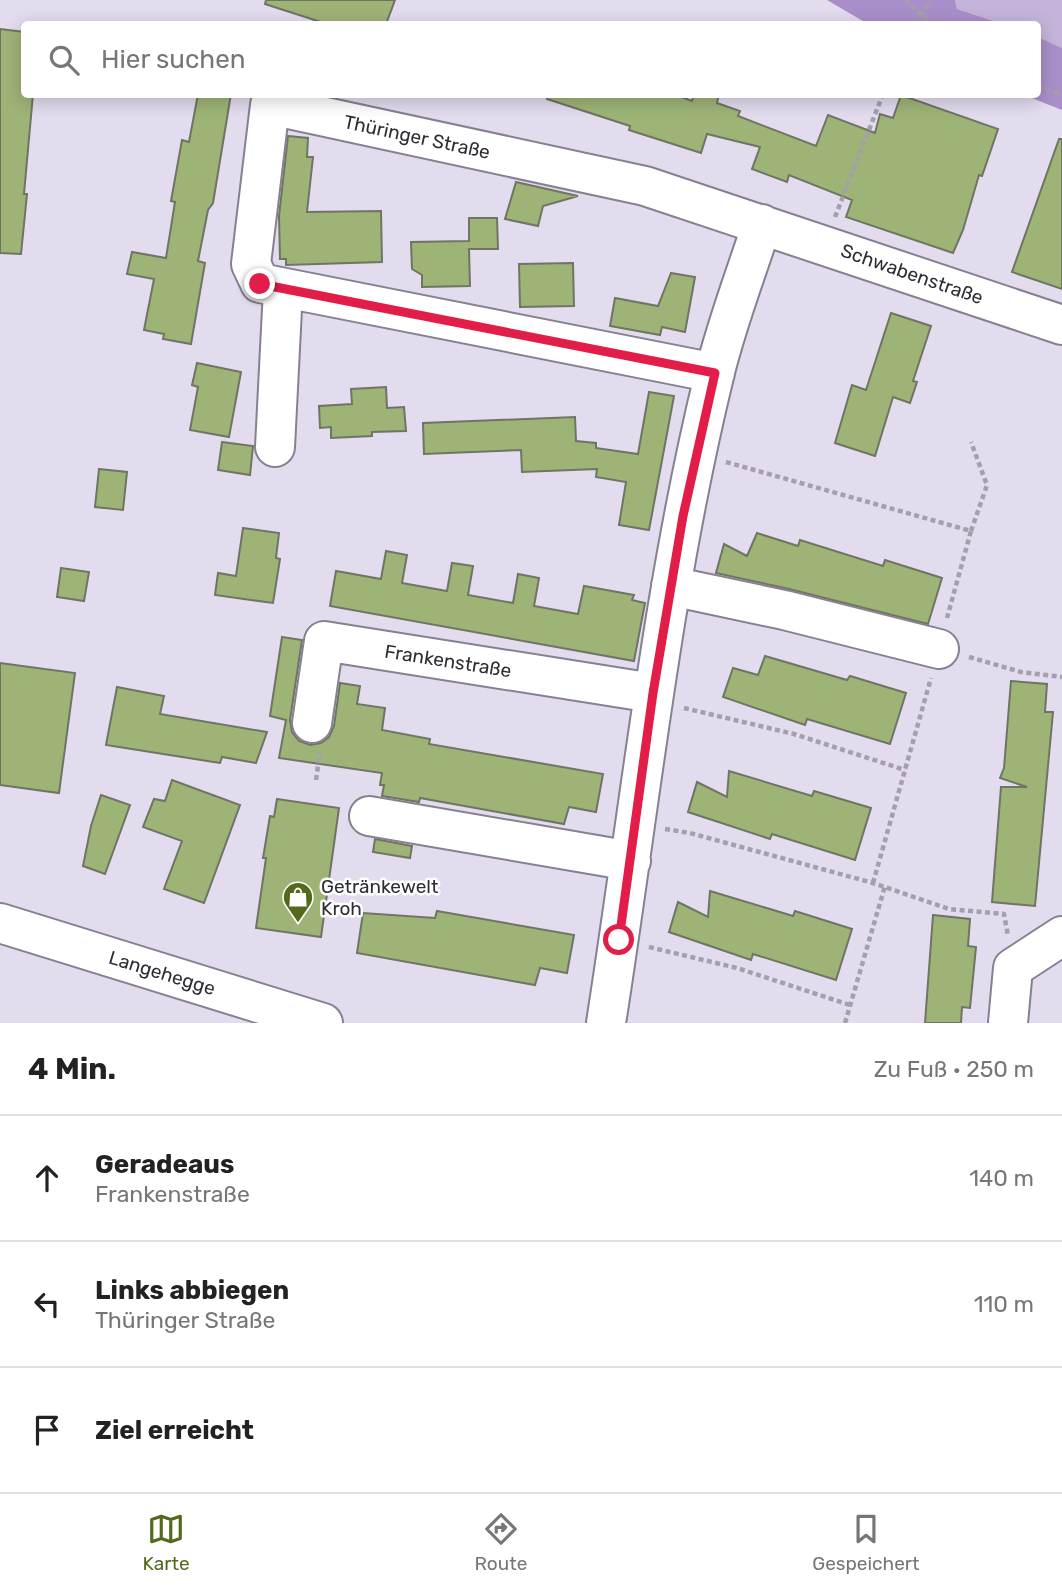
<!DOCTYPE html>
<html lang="de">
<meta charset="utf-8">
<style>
:root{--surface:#fff;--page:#f6f6f6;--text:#222;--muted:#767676;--line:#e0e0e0;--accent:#536a1b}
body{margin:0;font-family:Rubik,sans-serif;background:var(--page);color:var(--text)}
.stop{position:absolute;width:21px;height:21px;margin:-16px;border:5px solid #e11d48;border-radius:50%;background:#fff}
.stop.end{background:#e11d48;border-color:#fff;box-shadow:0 2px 7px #0008}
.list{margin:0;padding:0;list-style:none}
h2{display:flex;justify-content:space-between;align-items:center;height:91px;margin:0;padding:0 28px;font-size:30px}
h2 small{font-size:23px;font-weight:400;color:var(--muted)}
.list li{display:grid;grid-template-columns:46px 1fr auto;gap:21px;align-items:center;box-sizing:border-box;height:126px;padding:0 28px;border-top:2px solid var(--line)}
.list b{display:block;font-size:26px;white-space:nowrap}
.list p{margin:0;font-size:23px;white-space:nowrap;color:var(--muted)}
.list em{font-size:23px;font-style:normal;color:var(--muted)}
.icon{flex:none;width:38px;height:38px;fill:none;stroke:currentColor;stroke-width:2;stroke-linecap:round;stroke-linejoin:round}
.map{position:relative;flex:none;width:1062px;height:1023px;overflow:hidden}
.search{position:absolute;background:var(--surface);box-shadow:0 4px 18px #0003;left:21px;right:21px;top:21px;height:77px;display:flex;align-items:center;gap:18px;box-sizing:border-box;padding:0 24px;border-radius:7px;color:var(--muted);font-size:26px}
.sheet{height:469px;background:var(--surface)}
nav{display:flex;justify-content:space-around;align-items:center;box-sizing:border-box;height:98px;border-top:2px solid var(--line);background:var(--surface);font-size:19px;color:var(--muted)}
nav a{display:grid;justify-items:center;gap:4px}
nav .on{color:var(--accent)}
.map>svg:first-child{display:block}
.green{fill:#c4b4da}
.forest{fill:#a98fca}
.building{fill:#9eb476;stroke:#6e7564;stroke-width:2}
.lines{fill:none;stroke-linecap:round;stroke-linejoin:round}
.minor-casing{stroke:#878091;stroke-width:42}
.path{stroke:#a59ead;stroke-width:4.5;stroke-dasharray:5 3.5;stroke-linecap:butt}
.minor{stroke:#fff;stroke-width:38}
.route{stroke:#e11d48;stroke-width:9}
.labels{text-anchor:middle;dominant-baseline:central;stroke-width:5;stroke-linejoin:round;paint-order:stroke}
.street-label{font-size:19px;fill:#2f2c33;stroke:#fff}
.poi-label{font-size:19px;fill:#2f2c33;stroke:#fff;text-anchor:start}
</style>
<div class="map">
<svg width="1062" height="1023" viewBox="0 0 1062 1023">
<rect width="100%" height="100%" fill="#e3dbee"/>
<path class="green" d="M955 0H1062V48L1038 37V24H1003L957 9Z"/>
<path class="forest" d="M827 0H955L957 9 1003 24H868Z
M1038 37 1062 48V110L1024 95 1038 94Z"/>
<path class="building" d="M266 0H395L386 24H327L265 4Z
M0 29 24 32V94H33L24 194H27L21 254 0 253Z
M198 94H231L213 203 208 210 198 261 205 263 191 344 163 339 164 334 144 330 154 279 127 274 132 252 166 258 175 202 171 201 182 140 189 142Z
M547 94H673L692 101 694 94H719L717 103 740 111 738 116 816 146 828 115 875 133 880 114 893 118 901 95 998 129 982 176 979 175 963 230 953 253 846 217 852 200 789 175 787 182 752 169 760 147 707 134 701 153 629 130 630 126 547 99Z
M288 136 308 138 307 157H313L307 212 381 211 382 262 286 265V259H280L279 216Z
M1059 139H1062V289L1012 272Z
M516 182 578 196 543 206 538 226 505 219Z
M469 218H497L498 249H469L470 286 422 287V275L412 269 411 242 469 241Z
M573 263 574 306 520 307 519 264Z
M671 273 695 277 685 332 662 327 660 335 610 326 615 298 658 306Z
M891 313 931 326 913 381 917 382 910 403 893 397 875 456 835 443 852 385 866 390Z
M197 363 241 372 229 437 190 430 198 387 192 385Z
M386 387 387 408 404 407 406 431 372 432V436L331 438V427L320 428 319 406 352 404 351 389Z
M649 392 674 396 649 530 619 525 626 482 596 477 597 469 522 472 521 450 424 454 423 423 575 417 576 441 596 443V448L638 454Z
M222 442 253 446 250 475 218 470Z
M99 469 127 472 123 510 95 507Z
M243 528 279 533 276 558 280 559 273 603 215 595 218 573 236 576Z
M757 533 798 546 800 540 883 566 885 560 942 578 928 624 789 589 716 573 724 544 747 556Z
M386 551 407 555 402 583 447 591 452 563 473 566 468 595 513 603 518 574 539 578 534 606 578 614 584 586 634 595 632 600 645 603 634 661 330 606 336 571 381 579Z
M61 568 89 572 84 601 57 597Z
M282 637 302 640 290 720 292 732 299 741 310 745 321 743 329 737 334 726 340 683 360 686 357 704 385 708 382 730 430 739 429 744 603 774 596 812 569 807 564 824 420 798 419 802 382 796 384 785H380L382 773 279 758 286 720 270 716Z
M765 656 847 680 850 676 906 693 890 744 807 719 805 725 723 697 733 668 758 675Z
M0 663 75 673 59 793 0 785Z
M1011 681 1047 684 1045 712H1053L1035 906 992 902 1001 787H1027L1000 778 1004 768Z
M117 687 164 696 160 714 267 732 256 763 222 757 220 763 106 745Z
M729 771 812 796 814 791 871 808 855 860 772 834 770 839 688 812 697 782 727 797Z
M172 780 240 805 204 903 164 889 182 841 143 827 154 799 165 801Z
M101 795 130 805 105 874 83 866 91 826Z
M277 799 339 808 321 937 256 928 266 858H263L270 816 274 817Z
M375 839 412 846 410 858 373 852Z
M710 891 793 916 795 911 852 929 836 980 753 954 751 960 669 932 678 902 708 917Z
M437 911 574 935 567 973 540 968 535 985 357 953 363 913 435 918Z
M933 915 970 919 968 946 976 947 970 1008 962 1007 961 1023H925Z"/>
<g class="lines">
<g class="minor-casing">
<path id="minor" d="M715 373 260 283 251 264 270 105 645 186 1062 325
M275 447 283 289
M671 586 784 610 939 649
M312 723 324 641 653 693
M369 816 631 861
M0 923 323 1023
M606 1023C640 807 662 589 714 376 726 325 746 274 762 224
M1008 1023 1013 968 1062 936"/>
</g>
<path class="path" d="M905 0 932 24
M918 24 930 0
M1038 86 1062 95
M835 217 883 94
M726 462 971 531 947 618
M971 531 987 485 971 442
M969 657 1021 672 1062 677
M684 708 794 734 905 770
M316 780 320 752
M665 829 690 833 873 883 949 909 1004 914 1008 936
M873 883 931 678
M649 947 737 968 850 1005
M845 1023 885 886"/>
<use href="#minor" class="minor"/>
</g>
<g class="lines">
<path class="route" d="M260 284 715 373 683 516 653 693 619 940"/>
</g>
<defs>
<g id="shop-pin" transform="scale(1.575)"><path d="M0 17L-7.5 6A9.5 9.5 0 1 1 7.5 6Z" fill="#536a1b" stroke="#fff"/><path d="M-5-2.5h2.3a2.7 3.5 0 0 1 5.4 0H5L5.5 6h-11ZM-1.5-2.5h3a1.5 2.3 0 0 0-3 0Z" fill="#fff"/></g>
</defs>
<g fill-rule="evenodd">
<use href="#shop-pin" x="298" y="897"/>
</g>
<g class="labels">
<g class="street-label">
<text transform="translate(417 137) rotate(12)">Thüringer Straße</text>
<text transform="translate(912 274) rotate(19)">Schwabenstraße</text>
<text transform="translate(448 661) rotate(9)">Frankenstraße</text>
<text transform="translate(162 973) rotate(17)">Langehegge</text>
</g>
<g class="poi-label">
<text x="321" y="886">Getränkewelt<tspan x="321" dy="22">Kroh</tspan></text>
</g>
</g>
</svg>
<div class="stop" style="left:619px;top:940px"></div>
<div class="stop end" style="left:260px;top:284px"></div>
<div class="search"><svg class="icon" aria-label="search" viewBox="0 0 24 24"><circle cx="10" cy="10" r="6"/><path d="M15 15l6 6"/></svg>Hier suchen</div>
</div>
<section class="sheet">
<h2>4 Min.<small>Zu Fuß · 250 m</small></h2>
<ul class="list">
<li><svg class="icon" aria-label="ahead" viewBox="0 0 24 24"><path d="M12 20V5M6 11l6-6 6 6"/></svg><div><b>Geradeaus</b><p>Frankenstraße</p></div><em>140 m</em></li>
<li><svg class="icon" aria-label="left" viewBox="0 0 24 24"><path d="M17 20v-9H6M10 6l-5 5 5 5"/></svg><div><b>Links abbiegen</b><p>Thüringer Straße</p></div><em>110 m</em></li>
<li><svg class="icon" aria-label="arrive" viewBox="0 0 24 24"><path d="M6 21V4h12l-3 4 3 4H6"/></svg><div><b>Ziel erreicht</b></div></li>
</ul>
</section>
<nav>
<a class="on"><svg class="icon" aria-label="map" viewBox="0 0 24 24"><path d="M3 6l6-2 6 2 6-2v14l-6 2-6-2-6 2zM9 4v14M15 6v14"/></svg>Karte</a>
<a><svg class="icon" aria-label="directions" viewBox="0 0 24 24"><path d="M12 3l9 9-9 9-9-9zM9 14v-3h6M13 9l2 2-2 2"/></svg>Route</a>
<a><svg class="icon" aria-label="saved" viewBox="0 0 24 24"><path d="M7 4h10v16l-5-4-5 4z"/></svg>Gespeichert</a>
</nav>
